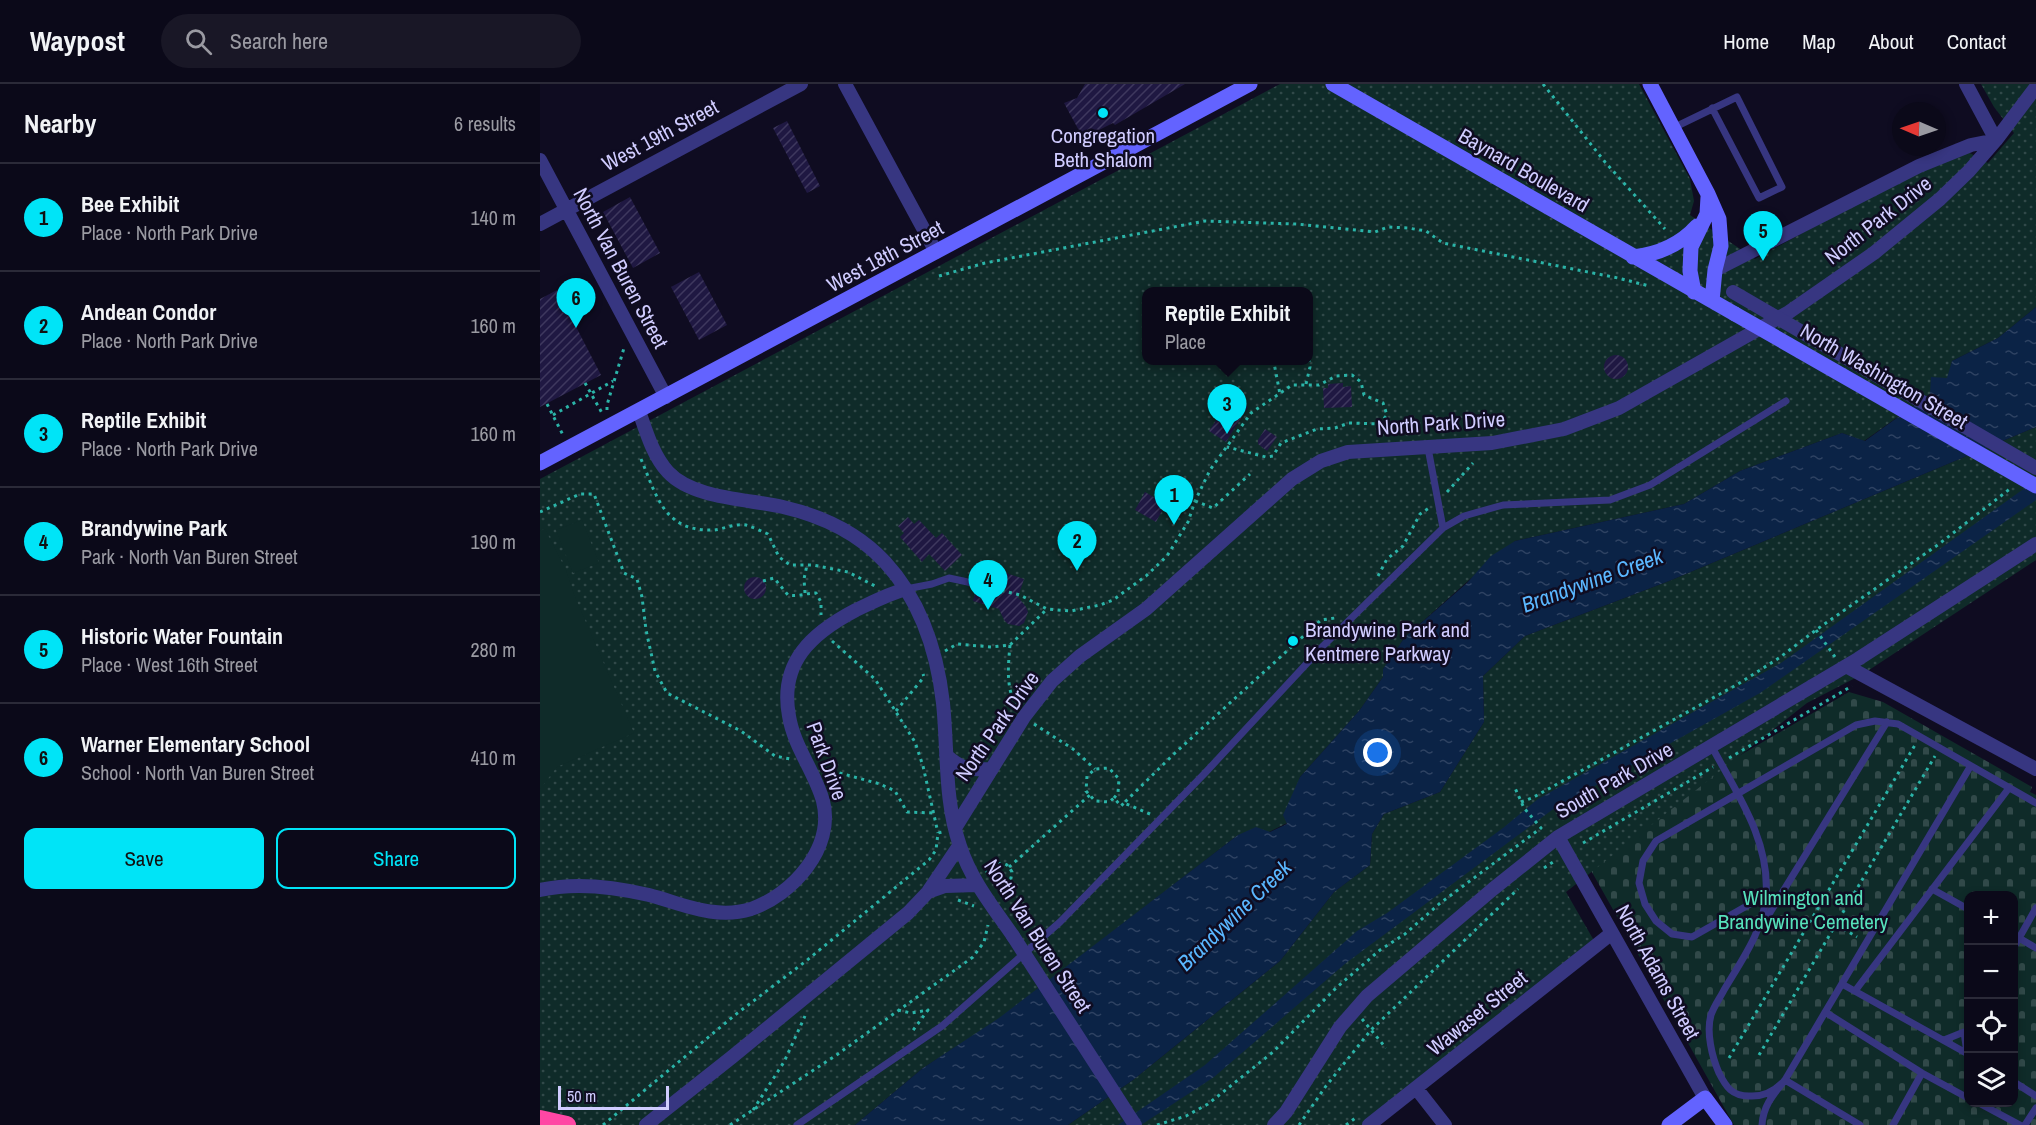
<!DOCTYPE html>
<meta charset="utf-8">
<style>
:root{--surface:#0b0919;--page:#191726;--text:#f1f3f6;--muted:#9a9aa2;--line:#2b2a38;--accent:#00e4f7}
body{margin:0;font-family:"Archivo Narrow",sans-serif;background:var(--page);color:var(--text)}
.controls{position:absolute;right:18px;bottom:18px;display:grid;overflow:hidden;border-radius:12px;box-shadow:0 3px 9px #0003}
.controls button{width:54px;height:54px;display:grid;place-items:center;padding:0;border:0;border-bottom:2px solid var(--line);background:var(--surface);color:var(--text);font:30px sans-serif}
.compass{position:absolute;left:1352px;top:18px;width:54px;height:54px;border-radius:50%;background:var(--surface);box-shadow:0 3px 9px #0003;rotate:272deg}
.scale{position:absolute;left:18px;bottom:15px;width:111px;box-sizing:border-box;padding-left:6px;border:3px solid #d0ccff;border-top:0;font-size:16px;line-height:21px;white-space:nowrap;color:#d0ccff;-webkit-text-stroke:4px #0f0c21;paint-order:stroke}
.you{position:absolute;left:838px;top:669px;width:21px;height:21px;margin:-15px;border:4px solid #fff;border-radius:50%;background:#1a73e8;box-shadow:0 0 0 9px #1a73e833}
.badge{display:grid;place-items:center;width:39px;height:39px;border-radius:50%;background:var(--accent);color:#111;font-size:20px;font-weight:700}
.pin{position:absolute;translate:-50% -50px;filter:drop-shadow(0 2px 3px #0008)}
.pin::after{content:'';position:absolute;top:32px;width:21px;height:18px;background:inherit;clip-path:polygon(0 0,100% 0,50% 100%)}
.popup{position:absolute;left:602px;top:203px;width:171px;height:78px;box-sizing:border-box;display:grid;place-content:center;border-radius:12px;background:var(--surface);filter:drop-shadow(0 2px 4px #0005);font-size:20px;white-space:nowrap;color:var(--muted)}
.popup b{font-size:22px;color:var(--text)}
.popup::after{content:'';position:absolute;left:50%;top:100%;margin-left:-12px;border:12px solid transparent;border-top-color:var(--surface)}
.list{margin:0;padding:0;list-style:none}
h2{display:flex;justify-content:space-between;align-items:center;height:78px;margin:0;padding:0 24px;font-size:26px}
h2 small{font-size:20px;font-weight:400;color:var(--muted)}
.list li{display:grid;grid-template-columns:39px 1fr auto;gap:18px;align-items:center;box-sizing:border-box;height:108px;padding:0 24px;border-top:2px solid var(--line)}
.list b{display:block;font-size:22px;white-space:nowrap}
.list p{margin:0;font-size:20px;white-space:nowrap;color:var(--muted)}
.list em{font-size:20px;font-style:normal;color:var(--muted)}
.actions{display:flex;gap:12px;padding:18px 24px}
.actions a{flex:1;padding:14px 0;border:2px solid var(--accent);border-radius:12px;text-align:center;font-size:21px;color:var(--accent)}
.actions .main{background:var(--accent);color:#111}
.icon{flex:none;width:33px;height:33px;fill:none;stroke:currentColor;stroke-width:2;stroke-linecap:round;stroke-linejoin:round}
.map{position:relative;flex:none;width:1496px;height:1041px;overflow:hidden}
header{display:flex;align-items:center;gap:36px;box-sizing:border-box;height:84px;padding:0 30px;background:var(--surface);border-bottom:2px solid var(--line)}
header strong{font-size:28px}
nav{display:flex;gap:33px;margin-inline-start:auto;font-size:21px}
.search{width:420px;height:54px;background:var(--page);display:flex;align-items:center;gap:15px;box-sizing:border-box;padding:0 21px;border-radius:33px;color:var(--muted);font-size:22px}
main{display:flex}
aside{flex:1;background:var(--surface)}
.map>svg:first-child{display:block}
.cemetery{fill:url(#cemetery-stones);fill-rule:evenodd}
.park{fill:url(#park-dots);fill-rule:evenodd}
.garden{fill:#0f2b29}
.water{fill:url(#water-ripples)}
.building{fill:url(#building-hatch)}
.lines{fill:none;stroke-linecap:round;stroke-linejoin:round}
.path{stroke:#2bb4a8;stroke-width:3;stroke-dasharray:3 4.5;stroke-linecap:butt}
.lane{stroke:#373681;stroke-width:7}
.street{stroke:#373681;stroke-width:14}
.secondary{stroke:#6363ff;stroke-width:15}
.highway{stroke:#ff47a4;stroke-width:18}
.street-bridge{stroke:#373681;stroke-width:14}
.secondary-bridge{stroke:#6363ff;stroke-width:15}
.poi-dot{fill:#00e4f7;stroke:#0f0c21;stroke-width:2}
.labels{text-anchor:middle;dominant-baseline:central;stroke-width:5;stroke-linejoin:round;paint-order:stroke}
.street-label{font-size:21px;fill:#d0ccff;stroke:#0f0c21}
.poi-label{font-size:21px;fill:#d0ccff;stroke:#0f0c21}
.park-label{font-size:21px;fill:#56e1bb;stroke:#0f0c21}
.water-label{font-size:22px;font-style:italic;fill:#5ab7ff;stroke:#0f0c21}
</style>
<header>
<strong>Waypost</strong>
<div class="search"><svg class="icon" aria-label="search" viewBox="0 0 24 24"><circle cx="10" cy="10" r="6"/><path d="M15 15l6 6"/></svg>Search here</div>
<nav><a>Home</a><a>Map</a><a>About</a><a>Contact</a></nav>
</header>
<main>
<aside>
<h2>Nearby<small>6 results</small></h2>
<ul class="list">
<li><span class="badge">1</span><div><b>Bee Exhibit</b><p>Place · North Park Drive</p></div><em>140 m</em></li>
<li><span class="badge">2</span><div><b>Andean Condor</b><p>Place · North Park Drive</p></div><em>160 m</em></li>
<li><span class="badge">3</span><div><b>Reptile Exhibit</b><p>Place · North Park Drive</p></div><em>160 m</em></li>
<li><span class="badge">4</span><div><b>Brandywine Park</b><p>Park · North Van Buren Street</p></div><em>190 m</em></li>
<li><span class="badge">5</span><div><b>Historic Water Fountain</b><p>Place · West 16th Street</p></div><em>280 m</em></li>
<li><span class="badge">6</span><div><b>Warner Elementary School</b><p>School · North Van Buren Street</p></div><em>410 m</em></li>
</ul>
<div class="actions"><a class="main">Save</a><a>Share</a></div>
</aside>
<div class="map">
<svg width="1496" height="1041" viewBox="0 0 1496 1041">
<defs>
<pattern id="cemetery-stones" width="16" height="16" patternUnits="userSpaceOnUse" patternTransform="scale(1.5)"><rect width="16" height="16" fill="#0f2b29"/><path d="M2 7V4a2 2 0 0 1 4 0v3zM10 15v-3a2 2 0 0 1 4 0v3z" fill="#314949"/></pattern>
<pattern id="park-dots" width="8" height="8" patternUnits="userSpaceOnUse" patternTransform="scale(1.5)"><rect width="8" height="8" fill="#0f2b29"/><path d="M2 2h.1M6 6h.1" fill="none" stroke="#314949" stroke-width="1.8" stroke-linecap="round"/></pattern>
<pattern id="water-ripples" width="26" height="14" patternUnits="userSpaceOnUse" patternTransform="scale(1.5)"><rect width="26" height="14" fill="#0b2346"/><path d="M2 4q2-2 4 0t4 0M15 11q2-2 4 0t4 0" fill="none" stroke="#2e4262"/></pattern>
<pattern id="building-hatch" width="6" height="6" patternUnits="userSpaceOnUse" patternTransform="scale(1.5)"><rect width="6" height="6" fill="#1f1842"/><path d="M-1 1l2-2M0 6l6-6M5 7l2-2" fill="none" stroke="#3e385e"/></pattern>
</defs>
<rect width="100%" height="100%" fill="#0f0c21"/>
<path class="cemetery" d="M1309 608 1343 618 1492 703 1490 708 1496 711V1041H1194L1039 765ZM1428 812H1474V1018H1428Z"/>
<path class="park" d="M740 0H1099L1150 95 1154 117 1150 131 1215 175C1285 137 1354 97 1428 68L1448 79 1474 49 1454 23 1441 0H1496V223L1458 254 1412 277 1408 294 1390 310 1324 357 1302 349 1200 387 1144 420 975 457 937 489 865 553 843 585V593L819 627 760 693 747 739 729 748 698 751 459 935 383 984 315 1041H0V395ZM606 208H768V276H606Z
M1496 343V476L1323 590 1267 619 1026 808 1056 860 829 1041H528L593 996 740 877 794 808 830 781 832 750 844 730 900 708 944 638 943 592 985 552 1129 497Z"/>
<path class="garden" d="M42 436 59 479 33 489 16 446Z
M5 445 26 486 35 513 94 649 17 683 0 705V447Z"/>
<path class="water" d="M1496 223V343L1129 497 985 552 943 592 944 638 900 708 844 730 832 750 830 781 794 808 740 877 593 996 528 1041H315L383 984 459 934 698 751 716 743 730 748 747 740 743 731 760 693 819 627 843 593V585L865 553 927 499 951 472 975 457 1144 420 1200 387 1302 349 1325 357 1390 310 1391 293 1407 294 1412 277 1458 254Z
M1496 396V416L1220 609 1012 726 806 879 674 993 601 1041H578L665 981 817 847 847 829 963 744 998 715 1241 579Z"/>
<path class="building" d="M545 0H645L575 41 573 39 543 54 524 19 537 14Z
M247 37 280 102 267 109 233 44Z
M90 113 120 169 93 184 63 128Z
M159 188 187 241 159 256 131 203Z
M17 206 61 291 0 323V215Z
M1064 283a12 12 0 1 1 24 0a12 12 0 1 1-24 0Z
M803 299V303L811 302 812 323 784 324 783 304H788V300Z
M692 312 708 323 686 358 669 347Z
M725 345 737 353 727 367 718 360V356Z
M605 408 624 419V423L616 438 595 426Z
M368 433 374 440 379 436 396 454 402 449 422 471 405 487 389 470 382 478 360 453 364 449 358 442Z
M442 481 484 495 478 513 486 523 488 528 484 539 479 542 468 540 464 536 459 525 433 517 436 505 442 502V498L438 493Z
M204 504a11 11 0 1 1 22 0a11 11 0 1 1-22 0Z"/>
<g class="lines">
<path class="path" d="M1003 0 1065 78 1125 145
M399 192 445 179 665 137 757 140 835 148 848 143 868 144 886 147 903 159 1078 194 1109 202
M736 276 734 279 740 310
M45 299 62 329
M766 300 770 283 768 270
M7 320 23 351
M67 326V321L84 264
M13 331 73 297
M101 375C117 413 124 448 174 446 184 445 196 439 206 441 213 443 221 447 228 450L239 473 250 481H273L308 488 335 502
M907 408 933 379
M655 417 673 424 710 390
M0 428 40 410H54L84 489 97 495 102 513 106 546 115 587 127 609 201 647 235 672 250 675
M838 492 847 475 863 462 880 430 889 424
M223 497 234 494 248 511C258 513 266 509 276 509L281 518V531
M447 503 480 511 507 525 531 527 560 521 573 516 606 492 627 472 648 438 655 417 670 386 711 329 752 301H779L796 292 812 291 821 298 824 311 843 319 847 331 839 340 809 339 795 344 777 345 741 359 733 372 726 373 687 363
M265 509 264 495 267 481
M1276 546 1295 573
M292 557 335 595 375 658 383 682 398 749
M470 561C468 584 466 602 476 623
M405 567 417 560 451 563 470 561 507 525
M356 627 384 593 383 590
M494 640 533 665 555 685
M1189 674 1312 602
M285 685 340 700 355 707 367 728 393 729
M574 714 578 709 579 695 569 684 555 685 547 692 546 707 555 717 569 718 574 714 581 722 584 719
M981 718 992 714 1198 600 1239 574 1276 546 1399 460 1471 404
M610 730 584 719 635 669 781 536 795 534
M1043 759 1173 683
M469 783 550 711
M1004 784 1016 776
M446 789 461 779C468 780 469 783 472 788L471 794 457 807
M418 816 434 822
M1297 841 1317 853
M358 926 371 929 388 926 371 949
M822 935 846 964
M1219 971 1395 672
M1189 974 1375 661
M213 1026 244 978 265 932
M63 1041 195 931 266 877 389 776 396 766 398 749 403 748
M190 1041 295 972 433 873 444 858 448 841
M617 1041 646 1032 668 1020 733 968 796 904 840 866 865 850 899 820 1001 744 984 724 975 704
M759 1041 786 1002 831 946 978 805
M806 1041 818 1032"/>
<path class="lane" d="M1133 44 1197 13 1242 103 1219 114 1172 24
M888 364 903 444
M366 505 392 500 409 494 437 500
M1172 663C1197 710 1230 756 1226 811 1224 846 1201 877 1184 906 1180 914 1174 922 1171 931 1166 948 1172 973 1179 989 1186 1003 1192 1012 1209 1012 1223 1013 1235 1007 1245 996L1430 683
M1392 805 1428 825
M1226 811 1152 853 1132 850 1116 837 1105 820 1099 799 1103 777 1116 757 1316 641 1335 637 1358 640 1496 719
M1223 840 1347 638
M1474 851 1496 864
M1474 863 1496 824
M1302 900 1428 970
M1315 907 1469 704
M1285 928 1382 989 1428 1014
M1404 956 1424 948 1427 969
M1474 998 1496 1012
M1437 1018 1480 1041
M257 1041 402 942 520 838 665 689 783 562 903 444 924 432 963 421 1070 416 1110 401 1246 317
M1222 1041C1223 1022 1233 1011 1245 996L1320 1041
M1353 1041 1382 989
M1485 1041 1496 1024"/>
<path class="street" d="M305 0 396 168
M1426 0 1456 56
M0 76 126 313
M0 140 261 0
M1175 186 1379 82 1431 61 1456 56
M99 327C106 347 113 372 128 388 153 415 209 415 243 423 282 432 318 449 345 478 381 517 397 567 403 619 408 666 404 716 420 762 431 796 453 823 473 852
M1306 582 1496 685
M406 671C422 686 431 686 452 685
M415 744 484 633 512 597 540 572 606 525 752 395 781 377 808 368 952 359 1024 345 1079 324 1249 228 1334 169 1400 115 1429 87 1456 56 1496 3
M1018 753 1165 1014
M0 806C35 798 75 803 109 811 143 820 175 836 211 825 252 811 295 764 283 717 275 688 254 663 249 632 239 578 272 549 316 526 333 518 348 510 366 505
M388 808 405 802 437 801
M876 1004 905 1041
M106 1041 192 973 368 829 388 808 419 762
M734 1041 746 1028 800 943 827 912 953 805 1018 753 1318 575 1496 460
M829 1041 1072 849"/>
<path class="secondary" d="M793 0 1195 230
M1110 0 1168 110 1179 135 1181 162 1175 186 1172 217
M1093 173C1119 170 1140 161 1157 142
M1154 208 1150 187 1151 163 1167 130 1168 113
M0 379 710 0
M1129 1041 1165 1014 1185 1041"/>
<path class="highway" d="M0 1035 27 1041"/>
<path class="street-bridge" d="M1193 208 1496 384
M473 852 595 1041"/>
<path class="secondary-bridge" d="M1195 230 1496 402"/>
</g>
<g class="poi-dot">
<circle cx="563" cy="29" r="6"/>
<circle cx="753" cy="557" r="6"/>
</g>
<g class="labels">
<g class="street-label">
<text transform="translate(120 51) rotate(-28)">West 19th Street</text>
<text transform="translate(984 86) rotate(30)">Baynard Boulevard</text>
<text transform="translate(1338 136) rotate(-38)">North Park Drive</text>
<text transform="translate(345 172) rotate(-28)">West 18th Street</text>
<text transform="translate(81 184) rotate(62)">North Van Buren Street</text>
<text transform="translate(1344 292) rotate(30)">North Washington Street</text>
<text transform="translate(901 339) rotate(-4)">North Park Drive</text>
<text transform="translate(457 642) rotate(-55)">North Park Drive</text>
<text transform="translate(287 677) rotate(70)">Park Drive</text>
<text transform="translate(1074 696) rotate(-30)">South Park Drive</text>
<text transform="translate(498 852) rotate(57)">North Van Buren Street</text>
<text transform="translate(1118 888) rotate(61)">North Adams Street</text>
<text transform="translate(937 929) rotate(-39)">Wawaset Street</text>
</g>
<g class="poi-label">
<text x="563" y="51">Congregation<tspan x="563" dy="24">Beth Shalom</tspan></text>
<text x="765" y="545" text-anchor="start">Brandywine Park and<tspan x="765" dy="24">Kentmere Parkway</tspan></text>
</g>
<g class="park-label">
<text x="1263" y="813">Wilmington and<tspan x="1263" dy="24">Brandywine Cemetery</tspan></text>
</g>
<g class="water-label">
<text transform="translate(1052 496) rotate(-20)">Brandywine Creek</text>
<text transform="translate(694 831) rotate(-44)">Brandywine Creek</text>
</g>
</g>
</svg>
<div class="controls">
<button>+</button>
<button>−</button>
<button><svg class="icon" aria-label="locate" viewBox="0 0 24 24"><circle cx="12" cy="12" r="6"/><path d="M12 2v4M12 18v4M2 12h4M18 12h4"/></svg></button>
<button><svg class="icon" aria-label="layers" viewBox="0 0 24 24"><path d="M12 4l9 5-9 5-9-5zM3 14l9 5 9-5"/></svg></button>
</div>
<svg class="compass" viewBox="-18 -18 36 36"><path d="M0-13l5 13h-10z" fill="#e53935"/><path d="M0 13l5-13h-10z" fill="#9a9aa2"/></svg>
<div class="scale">50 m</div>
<div class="you"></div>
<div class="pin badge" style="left:634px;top:441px">1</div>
<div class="pin badge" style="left:537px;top:487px">2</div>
<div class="pin badge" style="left:687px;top:350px">3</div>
<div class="popup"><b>Reptile Exhibit</b>Place</div>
<div class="pin badge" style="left:448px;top:526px">4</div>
<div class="pin badge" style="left:1223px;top:177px">5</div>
<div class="pin badge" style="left:36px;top:244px">6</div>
</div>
</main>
